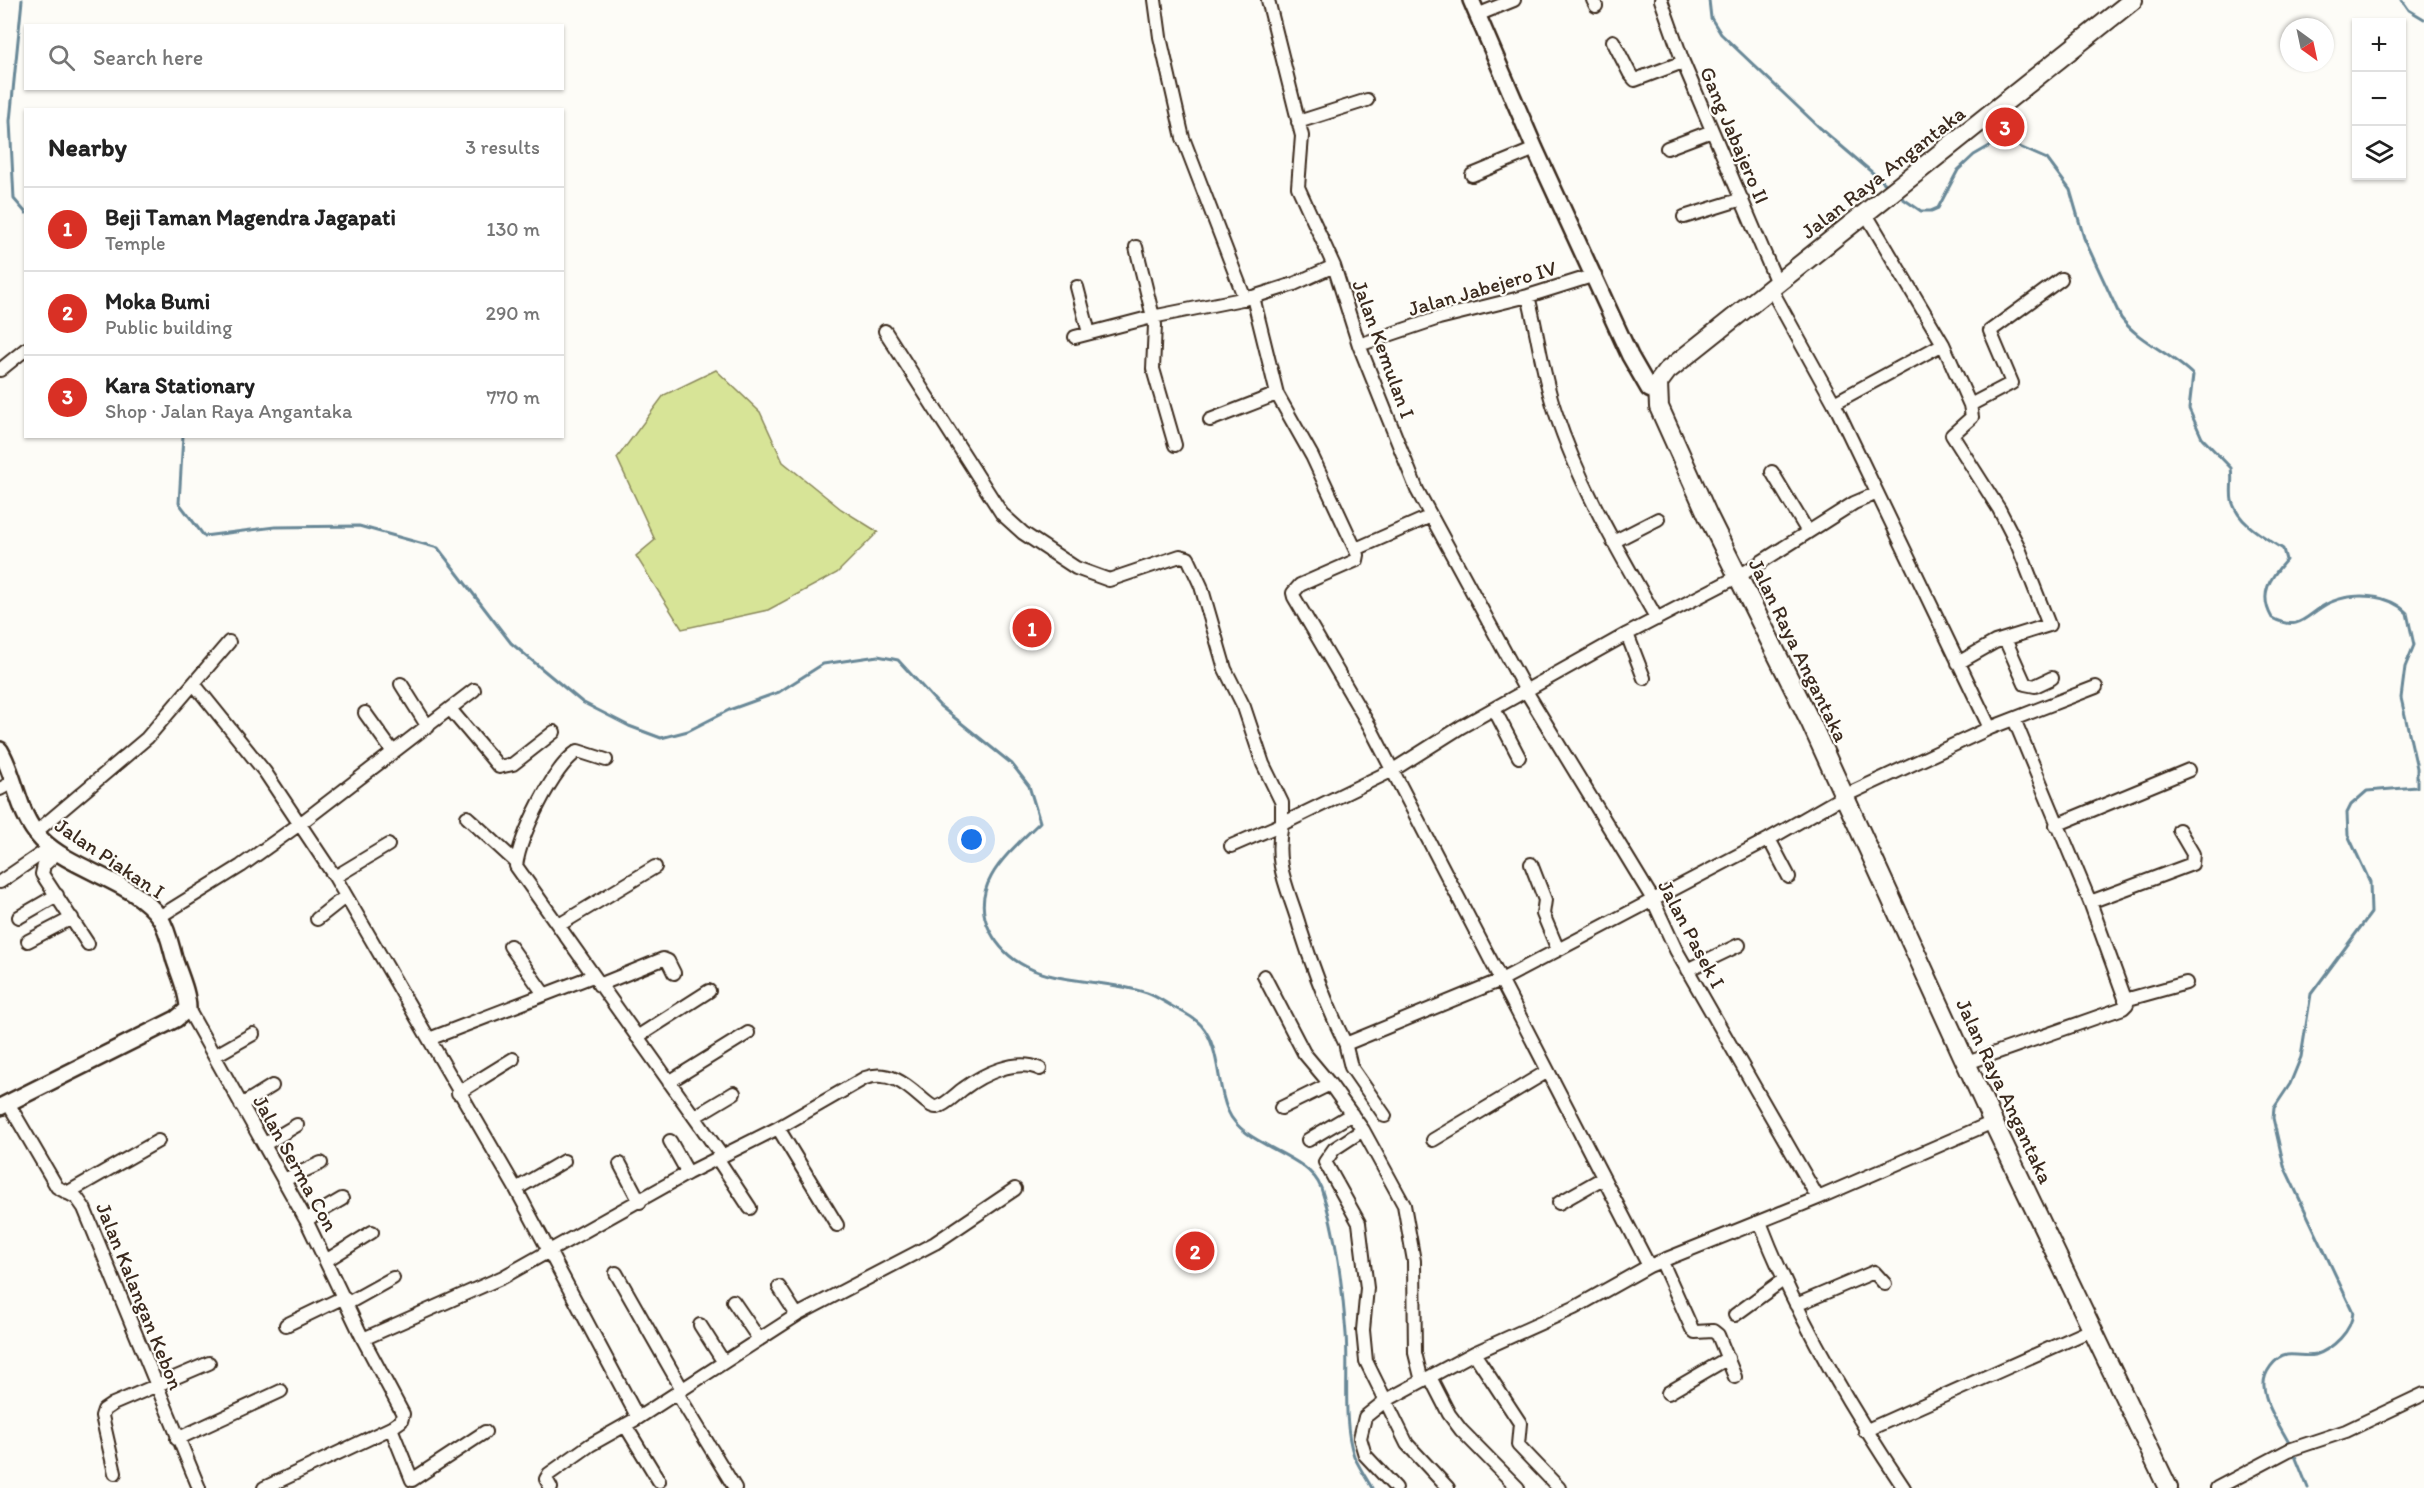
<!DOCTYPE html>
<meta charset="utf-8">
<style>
:root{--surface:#fff;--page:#f6f6f6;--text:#222;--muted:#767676;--line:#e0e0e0;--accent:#d93025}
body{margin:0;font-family:Itim,sans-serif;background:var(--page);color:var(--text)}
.controls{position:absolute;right:18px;top:18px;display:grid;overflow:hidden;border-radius:0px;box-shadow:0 2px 4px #0004}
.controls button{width:54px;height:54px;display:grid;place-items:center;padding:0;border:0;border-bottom:2px solid var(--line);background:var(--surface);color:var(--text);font:30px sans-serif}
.compass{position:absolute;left:2280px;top:18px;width:54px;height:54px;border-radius:50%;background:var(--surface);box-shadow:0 2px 4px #0004;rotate:147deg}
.you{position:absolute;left:972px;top:840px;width:21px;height:21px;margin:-15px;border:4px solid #fff;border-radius:50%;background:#1a73e8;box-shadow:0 0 0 9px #1a73e833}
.badge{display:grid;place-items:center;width:39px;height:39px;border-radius:50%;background:var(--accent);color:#fff;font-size:20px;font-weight:700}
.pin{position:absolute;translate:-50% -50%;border:3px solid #fff;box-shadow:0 2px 6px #0006}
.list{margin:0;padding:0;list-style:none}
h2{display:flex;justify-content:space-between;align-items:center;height:78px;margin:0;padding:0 24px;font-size:26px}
h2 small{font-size:20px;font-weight:400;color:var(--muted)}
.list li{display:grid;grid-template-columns:39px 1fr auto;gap:18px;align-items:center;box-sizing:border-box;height:84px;padding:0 24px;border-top:2px solid var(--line)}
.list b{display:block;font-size:22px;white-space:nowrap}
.list p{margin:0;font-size:20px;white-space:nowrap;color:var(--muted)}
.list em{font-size:20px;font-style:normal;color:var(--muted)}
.icon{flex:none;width:33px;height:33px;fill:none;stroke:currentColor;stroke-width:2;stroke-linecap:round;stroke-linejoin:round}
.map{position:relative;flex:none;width:2424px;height:1488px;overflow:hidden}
.search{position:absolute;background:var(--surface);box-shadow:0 2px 4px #0004;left:24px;top:24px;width:540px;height:66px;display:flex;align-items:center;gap:15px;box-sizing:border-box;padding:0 21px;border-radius:0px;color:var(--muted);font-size:22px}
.panel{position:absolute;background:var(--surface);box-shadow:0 2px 4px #0004;left:24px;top:108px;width:540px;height:330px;border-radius:0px}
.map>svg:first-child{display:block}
.green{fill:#d7e497;stroke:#89875a;stroke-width:1.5}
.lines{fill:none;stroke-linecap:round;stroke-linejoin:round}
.stream{stroke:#698897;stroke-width:3}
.minor-casing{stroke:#3b2a1e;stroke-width:16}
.tertiary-casing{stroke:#3b2a1e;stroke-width:20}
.secondary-casing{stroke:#3b2a1e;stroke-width:22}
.minor{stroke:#fdfcf7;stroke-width:12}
.tertiary{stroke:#fdfcf7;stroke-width:15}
.secondary{stroke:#fdfcf7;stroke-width:18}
.labels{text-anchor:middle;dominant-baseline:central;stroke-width:4.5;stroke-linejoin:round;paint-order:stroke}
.street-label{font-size:21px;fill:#3b2a1e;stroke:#fdfcf7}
</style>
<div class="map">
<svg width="2424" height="1488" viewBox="0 0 2424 1488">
<rect width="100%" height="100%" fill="#fdfcf7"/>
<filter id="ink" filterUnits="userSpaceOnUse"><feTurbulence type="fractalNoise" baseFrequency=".0167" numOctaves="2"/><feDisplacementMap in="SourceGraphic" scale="12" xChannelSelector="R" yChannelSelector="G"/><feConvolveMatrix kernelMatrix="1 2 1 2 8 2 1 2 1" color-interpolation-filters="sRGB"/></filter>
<g filter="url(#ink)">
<path class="green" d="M716 370 760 412 783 462 841 509 878 532 837 573 768 610 682 629 636 556 655 540 617 458 664 395Z"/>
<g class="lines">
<path class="stream" d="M22 0 10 121 14 199 26 213
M1709 0 1711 18 1721 34 1819 127 1888 186
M2402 0 2409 10 2424 19
M1899 196 1921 211H1931L1938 208 1958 170 1974 155 1993 144H2013L2047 159 2070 190 2084 238 2121 318C2139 342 2171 353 2193 375L2189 409 2202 438 2231 468C2233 479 2230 491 2232 501 2239 525 2265 537 2283 549L2286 560C2270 578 2258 594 2272 618 2302 634 2307 612 2331 602 2355 592 2389 594 2407 613L2414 645 2405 667 2401 698 2417 768V787L2367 791 2351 805 2347 813 2348 835 2370 882 2371 913 2311 994 2301 1057 2290 1084 2274 1108 2273 1118 2284 1166 2353 1312C2352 1331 2333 1349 2315 1355 2307 1357 2296 1354 2287 1355 2275 1357 2263 1373 2264 1386 2265 1406 2281 1427 2290 1445
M183 436 179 503 204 536 275 527 359 526 438 548 511 643 582 702 629 726 661 738 688 731 729 710 779 692 823 664 878 656 898 660 940 706 1012 764 1029 786 1040 822C1011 851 966 885 990 931 1021 991 1092 974 1147 993 1156 996 1166 1003 1175 1008 1183 1012 1195 1018 1201 1025 1221 1048 1216 1085 1228 1111 1243 1147 1308 1153 1321 1188 1337 1235 1342 1285 1346 1334 1349 1371 1342 1422 1354 1456 1359 1467 1366 1478 1372 1488
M2293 1451 2308 1488"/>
<g class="minor-casing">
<path id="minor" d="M1155 0 1160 37 1183 138 1245 299
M1268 0 1302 136 1298 187 1334 266 1359 345 1417 490 1526 691 1652 898 1676 950 1818 1198
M1593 0 1596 6
M1661 0 1683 62 1777 283
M1477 15 1514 0
M1613 41 1630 74 1635 80 1683 62
M1298 122 1367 100
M1667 148 1712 131
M1472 175 1535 149
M1866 214 1943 344 1970 405 1972 417 1952 435 1999 509 2018 546 2049 625 1995 642 1958 663
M1684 217 1742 199
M1136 247 1155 325 1153 369 1175 445
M1334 266 1294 284 1253 297 1277 394 1312 456 1358 555 1357 560 1300 585 1293 593 1294 597 1370 727 1649 1266
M1077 287 1089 333
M1771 289 1834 403 1990 728
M1528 296C1538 334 1542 373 1555 411 1579 485 1619 552 1657 619
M885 331 1002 514 1023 533 1076 568 1109 580 1180 556 1188 558 1201 586 1225 669 1244 707 1263 764 1282 803V824L1393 770 1461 727 1627 634 1739 576 1854 503 1875 494
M1075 337 1152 317 1252 297
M1359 345 1439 318 1528 296 1595 275
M0 370 26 349
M1834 403 1943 344
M1970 405 2012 383 1990 331 2061 279
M1210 420 1277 394
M1772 472 1808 532
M1613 542 1658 519
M1356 549 1431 516
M1627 634 1644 678
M2005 639 2025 684 2035 686 2052 678
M194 684 265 772 335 877 516 1189 638 1418 797 1315 935 1243 1015 1189
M401 684 428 727
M450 709 499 767 513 764 554 732
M1494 709 1519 757
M365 713 393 752
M606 760 578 751C553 767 520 836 516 866L722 1156
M0 789 13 782
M467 817 516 862
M1282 824C1273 867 1289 889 1300 928 1313 969 1327 1006 1346 1045
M2056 825 2189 770
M36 832 147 738 229 642
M1769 839 1789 877
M1231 846 1282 824
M58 852 44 865 42 874 88 944
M1531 864 1545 900 1543 914 1558 950
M335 877 388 845
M0 882 51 847
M2090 902 2192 864 2193 854 2179 830
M19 917 57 895
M159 917 241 866 301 823 474 690
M317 919 346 896
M559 925 655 867
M28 941 72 918
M510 946 544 994
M1687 970 1739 945
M1264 976 1304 1053 1330 1084 1363 1130 1404 1205 1414 1261 1415 1353 1422 1381
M599 985 663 959 668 961 674 973
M2125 1000 2186 983
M188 1009 306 1220 363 1339 403 1414 401 1421 391 1428 264 1488
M637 1037 709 991
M429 1039 593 976
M216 1055 253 1034
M1967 1063 2123 1008 2127 1004 2090 902 2014 719
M669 1082 748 1033
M458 1093 513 1059
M8 1103 57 1187 77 1198 84 1208 199 1488
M241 1105 272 1086
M1281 1108 1330 1084
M1385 1116 1351 1067 1346 1047 1348 1043 1501 980 1769 839 1844 796 1990 728 2096 687
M694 1117 734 1093
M778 1128 837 1225
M1363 1130 1334 1149 1325 1162 1359 1223 1367 1288 1363 1330 1366 1361 1407 1444 1448 1488
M1308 1140 1352 1114
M1433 1140 1548 1071
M670 1141 688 1173
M265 1144 297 1125
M717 1158 750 1208
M620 1164 640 1202
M284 1180 321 1163
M516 1189 564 1161
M67 1193 158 1141
M1559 1203 1603 1178
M306 1220 342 1199
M1760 1222C1796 1316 1848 1405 1904 1488
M327 1260 372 1232
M1662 1262 1692 1329 1695 1332 1713 1331 1718 1335 1735 1377
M616 1273 682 1389
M779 1287 797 1315
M733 1301 759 1339
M348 1303 393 1278
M1796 1305 1874 1272 1885 1284
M1735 1315 1783 1280
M286 1325 344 1297
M700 1325 723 1361
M363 1339 503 1277 688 1173 778 1128 865 1078C902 1065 924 1109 937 1107 946 1105 956 1094 963 1089 983 1074 1016 1058 1040 1069
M1474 1353 1520 1423 1518 1445 1559 1488
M1430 1377 1449 1414 1461 1430 1518 1488
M677 1393 735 1488
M1668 1393 1728 1358
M625 1425 659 1481
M391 1428 412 1480 485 1432
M1865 1431 2091 1330
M177 1439 281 1391
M115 1473 102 1416 104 1410 113 1404 209 1363
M551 1488 546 1479 549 1474 590 1445 638 1418
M1396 1488 1365 1455 1360 1438 1365 1417 1385 1401 1474 1353 1574 1308 1649 1266 1818 1198 1993 1122
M2217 1488 2289 1450 2346 1431 2424 1394"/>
</g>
<g class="tertiary-casing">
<path id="tertiary" d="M1471 0 1535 149 1630 356 1649 389 1658 393
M0 750C17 779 17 814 42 840 73 871 135 881 160 918 168 930 171 947 175 961 180 976 188 993 188 1009L176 1019 0 1107"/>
</g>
<g class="secondary-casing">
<path id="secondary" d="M2133 0 1667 371 1658 383 1659 407 1708 516 1810 721 1993 1122 2168 1488"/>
</g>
<use href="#minor" class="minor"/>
<use href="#tertiary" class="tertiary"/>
<use href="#secondary" class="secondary"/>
</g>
</g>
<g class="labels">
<g class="street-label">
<text transform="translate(1735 135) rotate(67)">Gang Jabajero II</text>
<text transform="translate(1883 172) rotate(-38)">Jalan Raya Angantaka</text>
<text transform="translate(1482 288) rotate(-16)">Jalan Jabejero IV</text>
<text transform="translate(1384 349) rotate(70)">Jalan Kemulan I</text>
<text transform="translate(1799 650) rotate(64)">Jalan Raya Angantaka</text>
<text transform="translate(110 858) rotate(34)">Jalan Piakan I</text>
<text transform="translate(1692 934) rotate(62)">Jalan Pasek I</text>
<text transform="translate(2005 1091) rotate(65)">Jalan Raya Angantaka</text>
<text transform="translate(296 1163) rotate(61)">Jalan Serma Con</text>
<text transform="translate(140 1296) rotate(68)">Jalan Kalangan Kebon</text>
</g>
</g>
</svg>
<div class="controls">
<button>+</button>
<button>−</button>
<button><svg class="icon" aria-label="layers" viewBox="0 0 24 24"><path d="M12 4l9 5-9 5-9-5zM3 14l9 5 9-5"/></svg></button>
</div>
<svg class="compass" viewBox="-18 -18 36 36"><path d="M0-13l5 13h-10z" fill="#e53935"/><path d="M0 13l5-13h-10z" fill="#767676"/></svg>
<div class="you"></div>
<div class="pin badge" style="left:1032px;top:628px">1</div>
<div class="pin badge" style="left:1195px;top:1251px">2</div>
<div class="pin badge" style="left:2005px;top:127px">3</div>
<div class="search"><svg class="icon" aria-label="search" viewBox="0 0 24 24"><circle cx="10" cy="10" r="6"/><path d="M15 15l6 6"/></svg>Search here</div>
<section class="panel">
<h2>Nearby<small>3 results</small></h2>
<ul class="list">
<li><span class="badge">1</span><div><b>Beji Taman Magendra Jagapati</b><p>Temple</p></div><em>130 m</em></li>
<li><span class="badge">2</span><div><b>Moka Bumi</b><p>Public building</p></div><em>290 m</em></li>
<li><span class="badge">3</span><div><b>Kara Stationary</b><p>Shop · Jalan Raya Angantaka</p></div><em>770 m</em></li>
</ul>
</section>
</div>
